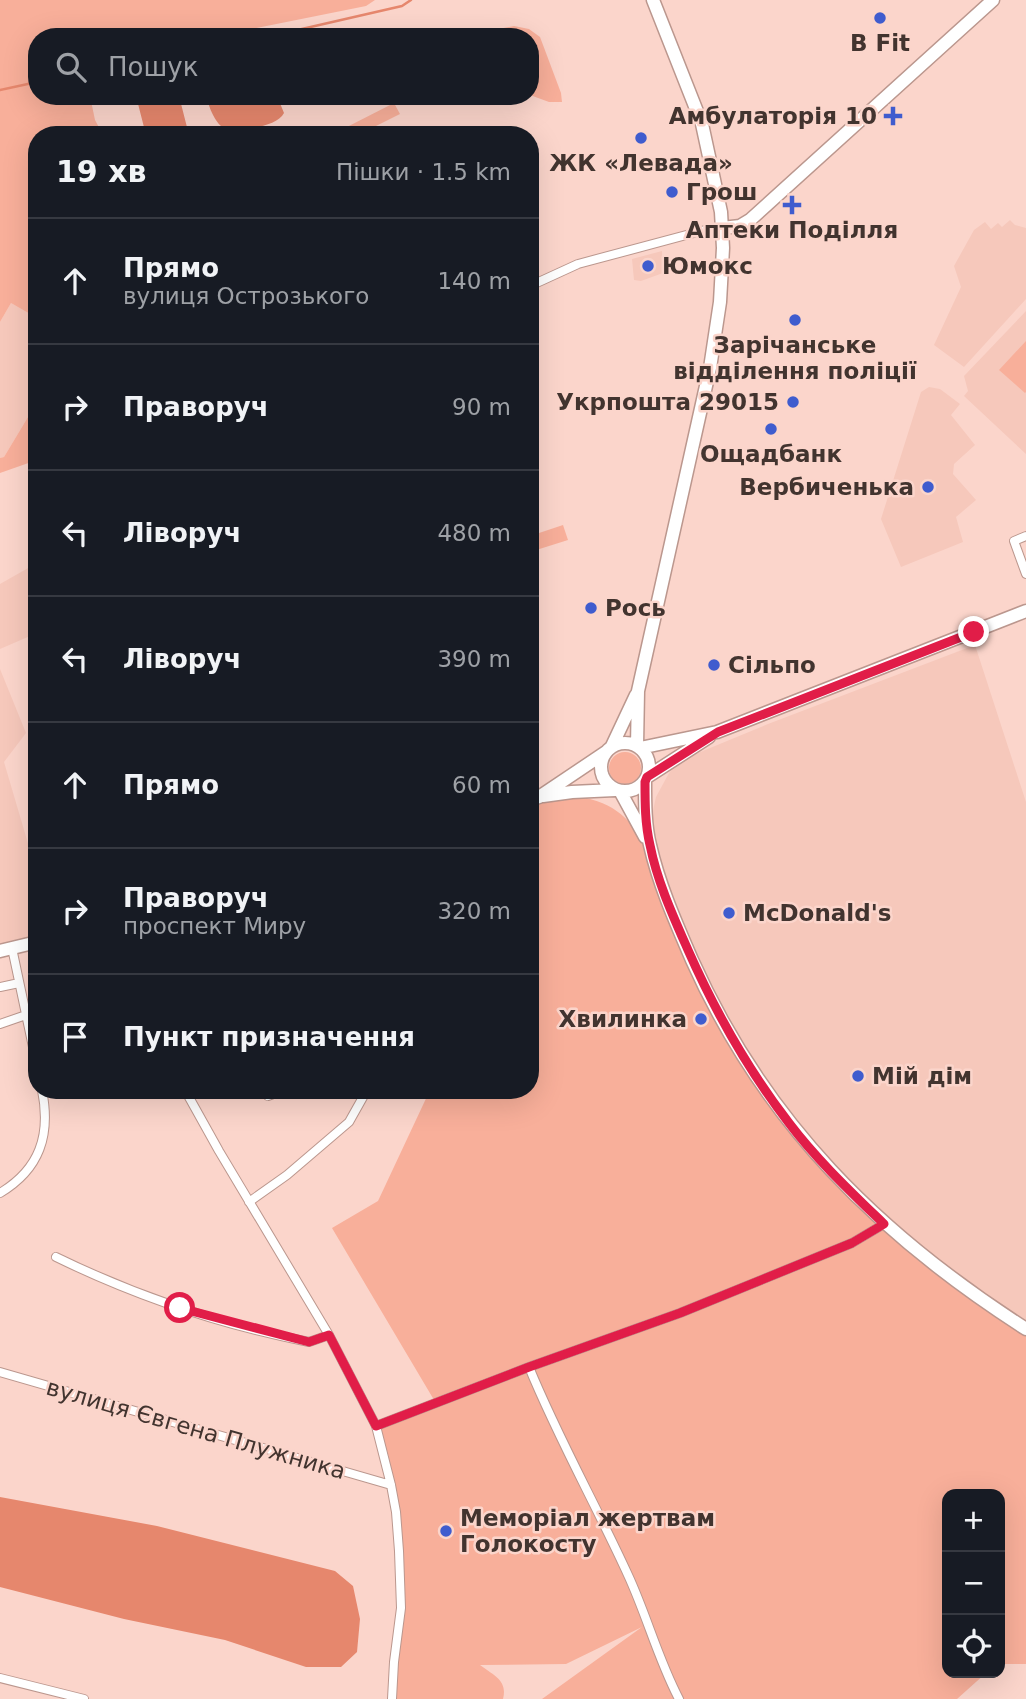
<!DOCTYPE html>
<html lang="uk">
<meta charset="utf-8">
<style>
:root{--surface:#171b24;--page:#20242c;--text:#f1f3f6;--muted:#9ea1a6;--line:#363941}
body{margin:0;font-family:"DejaVu Sans",sans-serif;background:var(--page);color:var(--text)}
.controls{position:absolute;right:21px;bottom:21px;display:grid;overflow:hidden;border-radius:14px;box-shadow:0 7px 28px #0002}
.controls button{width:63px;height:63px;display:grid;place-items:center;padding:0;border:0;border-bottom:2px solid var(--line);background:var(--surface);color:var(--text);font:35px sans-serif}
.stop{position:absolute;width:21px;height:21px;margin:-16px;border:5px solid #e11d48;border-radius:50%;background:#fff}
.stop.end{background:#e11d48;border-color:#fff;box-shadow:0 2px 7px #0008}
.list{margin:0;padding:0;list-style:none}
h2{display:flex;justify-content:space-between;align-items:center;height:91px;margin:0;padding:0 28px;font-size:30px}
h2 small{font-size:23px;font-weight:400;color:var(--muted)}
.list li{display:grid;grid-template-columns:46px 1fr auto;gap:21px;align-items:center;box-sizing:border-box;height:126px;padding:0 28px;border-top:2px solid var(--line)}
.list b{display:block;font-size:26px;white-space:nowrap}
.list p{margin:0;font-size:23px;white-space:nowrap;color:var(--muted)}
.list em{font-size:23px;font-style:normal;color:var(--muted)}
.icon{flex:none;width:38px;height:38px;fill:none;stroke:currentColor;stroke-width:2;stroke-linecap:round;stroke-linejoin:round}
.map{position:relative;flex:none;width:1026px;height:1699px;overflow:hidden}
.search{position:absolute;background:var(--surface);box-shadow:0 7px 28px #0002;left:28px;top:28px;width:511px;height:77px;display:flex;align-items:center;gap:18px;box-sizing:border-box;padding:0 24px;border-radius:28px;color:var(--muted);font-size:26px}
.panel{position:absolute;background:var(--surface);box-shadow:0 7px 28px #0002;left:28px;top:126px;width:511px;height:973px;border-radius:28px}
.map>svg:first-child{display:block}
.built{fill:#f6c8bb}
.green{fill:#f8af9a}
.water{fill:#e6876d}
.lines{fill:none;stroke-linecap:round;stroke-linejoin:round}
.stream{stroke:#e6876d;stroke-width:2.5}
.street-casing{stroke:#bb978e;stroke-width:10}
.secondary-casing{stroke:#bb978e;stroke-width:15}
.primary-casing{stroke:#bb978e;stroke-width:15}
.street{stroke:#fff;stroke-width:8}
.secondary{stroke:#fff;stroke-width:12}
.primary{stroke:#fff;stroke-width:12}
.route{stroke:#e11d48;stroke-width:9}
.poi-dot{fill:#3f5cce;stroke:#fbd5cb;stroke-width:2.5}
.labels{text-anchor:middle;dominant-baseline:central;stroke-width:5;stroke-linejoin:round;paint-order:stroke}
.poi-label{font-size:23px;font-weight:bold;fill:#42342f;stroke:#fbd5cb;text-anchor:start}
.street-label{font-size:23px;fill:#42342f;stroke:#fbd5cb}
</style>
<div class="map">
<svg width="1026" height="1699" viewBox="0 0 1026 1699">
<rect width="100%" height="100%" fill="#fbd5cb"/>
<path class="built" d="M1010 220 1015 225 1026 228V299L964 367 934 345 961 287 954 266 974 230 985 222 991 229 998 223 1002 227Z
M662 251 663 273 641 281 634 280 632 259Z
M11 303 37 318V402L4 457 0 458V322Z
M1026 311V454L964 396 968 391 964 376Z
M929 387 940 389 960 404 951 415 975 445 954 464 953 474 976 500 956 517 963 542 901 567 881 519 921 392Z
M37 563V633L0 649V584Z
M975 645 1026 802V1325L934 1261 817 1151 754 1066 704 979 662 872 650 824 656 797 669 773 681 760 768 724Z
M0 669 26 733 4 762 37 874V939L0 947Z"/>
<path class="green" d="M0 0H375L366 6 212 37H37V96H90L95 120 103 135H37V318L11 303 0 322Z
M514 26 529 29 540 37 561 93 562 102H549L530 95V37H483L493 30Z
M394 103 400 114 358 135H346L343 129Z
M1026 341V392L1025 393 999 370Z
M37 402V460L0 473V458L4 457Z
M563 525 568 540 530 552V536Z
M609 768a16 16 0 1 1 32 0a16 16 0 1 1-32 0Z
M572 795C611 802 627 813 647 847L698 982 812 1156 1026 1333V1664H1000V1494H947V1673H986L957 1699H542L642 1627 566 1664 480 1665C493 1675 508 1680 503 1699H392L405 1608 400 1511 388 1454 380 1428 437 1405 332 1228 378 1201 430 1090H530V804Z"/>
<path class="water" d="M136 96H179L189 135H146Z
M206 96H277L284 113C277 127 247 128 233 132 217 130 210 110 206 96Z
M0 1497 157 1526 335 1571 353 1586 360 1619 357 1652 341 1667H306L225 1640 124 1619 0 1587Z"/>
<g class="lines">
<path class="stream" d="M267 37 402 6 411 0
M0 90 37 82"/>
<g class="street-casing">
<path id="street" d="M530 286 578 264 705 230 722 228
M1026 536 1014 541 1026 574
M12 948 37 1066
M0 987 19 983
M0 1024 26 1015
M185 1090 219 1151 329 1335 376 1426 391 1485 396 1512 399 1551 401 1608 394 1662 392 1699
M268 1096 284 1090
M0 1193C40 1169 51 1135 42 1090
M249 1202 287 1175 349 1122 367 1090
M56 1257C136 1296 222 1325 309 1342L329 1335
M529 1367C558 1438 596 1505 628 1575 647 1616 658 1659 679 1699
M0 1372 391 1485
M376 1426 529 1367 680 1313 852 1243 884 1224
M0 1678 84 1699"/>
</g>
<g class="secondary-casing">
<path id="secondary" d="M722 228 740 226 750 220 993 0"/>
</g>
<g class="primary-casing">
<path id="primary" d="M601 767a24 24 0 1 1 48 0a24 24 0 1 1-48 0Z
M612 746 636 695
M637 746 638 691 710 368 720 302 723 248 721 212 702 124 653 0
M640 748 717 732 1026 611
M647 777 709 737
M645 782C645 803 645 825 650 845 659 885 676 923 692 960 765 1123 878 1234 1026 1329
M620 791 645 837
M543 796 572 792 615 790
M530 800 539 797 606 752
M0 951 37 942"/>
</g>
<use href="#street" class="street"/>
<use href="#secondary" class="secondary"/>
<use href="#primary" class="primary"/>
</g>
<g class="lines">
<path class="route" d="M180 1308 309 1342 329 1335 376 1426 529 1367 680 1313 852 1243 884 1224C851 1192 817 1160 789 1123 748 1070 715 1011 688 950 673 916 657 881 650 845 645 824 645 803 645 782L647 777 718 732 974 632"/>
</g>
<g class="poi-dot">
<circle cx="880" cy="18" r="7"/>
<path d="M889.5 105.5h7v7h7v7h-7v7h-7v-7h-7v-7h7z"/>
<circle cx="641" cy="138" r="7"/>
<circle cx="672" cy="192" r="7"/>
<path d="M788.5 194.5h7v7h7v7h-7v7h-7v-7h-7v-7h7z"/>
<circle cx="648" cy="266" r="7"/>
<circle cx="795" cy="320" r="7"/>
<circle cx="793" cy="402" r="7"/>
<circle cx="771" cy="429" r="7"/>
<circle cx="928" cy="487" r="7"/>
<circle cx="591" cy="608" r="7"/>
<circle cx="714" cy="665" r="7"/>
<circle cx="729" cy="913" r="7"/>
<circle cx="701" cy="1019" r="7"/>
<circle cx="858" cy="1076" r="7"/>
<circle cx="446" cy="1531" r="7"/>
</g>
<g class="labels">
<g class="poi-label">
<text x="880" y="43" text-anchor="middle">B Fit</text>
<text x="877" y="116" text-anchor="end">Амбулаторія 10</text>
<text x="641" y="163" text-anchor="middle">ЖК «Левада»</text>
<text x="686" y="192">Грош</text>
<text x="792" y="230" text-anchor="middle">Аптеки Поділля</text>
<text x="662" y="266">Юмокс</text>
<text x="795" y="345" text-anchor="middle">Зарічанське<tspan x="795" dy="26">відділення поліції</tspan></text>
<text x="779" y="402" text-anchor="end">Укрпошта 29015</text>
<text x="771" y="454" text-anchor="middle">Ощадбанк</text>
<text x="914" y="487" text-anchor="end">Вербиченька</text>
<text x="605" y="608">Рось</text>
<text x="728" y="665">Сільпо</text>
<text x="743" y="913">McDonald's</text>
<text x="687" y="1019" text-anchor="end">Хвилинка</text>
<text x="872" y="1076">Мій дім</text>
<text x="460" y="1518">Меморіал жертвам<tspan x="460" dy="26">Голокосту</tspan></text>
</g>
<g class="street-label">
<text transform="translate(196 1429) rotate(16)">вулиця Євгена Плужника</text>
</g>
</g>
</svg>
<div class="controls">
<button>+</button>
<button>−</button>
<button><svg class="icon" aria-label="locate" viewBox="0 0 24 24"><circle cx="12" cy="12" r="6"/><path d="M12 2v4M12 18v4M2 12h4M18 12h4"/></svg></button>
</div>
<div class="stop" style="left:180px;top:1308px"></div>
<div class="stop end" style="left:974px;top:632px"></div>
<div class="search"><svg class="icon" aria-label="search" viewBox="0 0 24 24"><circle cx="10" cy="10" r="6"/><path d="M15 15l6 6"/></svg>Пошук</div>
<section class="panel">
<h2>19 хв<small>Пішки · 1.5 km</small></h2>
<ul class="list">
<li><svg class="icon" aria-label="ahead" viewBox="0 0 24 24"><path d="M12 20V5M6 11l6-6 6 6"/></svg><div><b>Прямо</b><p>вулиця Острозького</p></div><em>140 m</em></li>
<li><svg class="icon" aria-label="right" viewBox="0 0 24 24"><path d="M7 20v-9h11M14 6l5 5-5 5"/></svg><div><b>Праворуч</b></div><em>90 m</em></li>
<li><svg class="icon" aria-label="left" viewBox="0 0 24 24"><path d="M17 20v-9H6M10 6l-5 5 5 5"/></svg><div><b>Ліворуч</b></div><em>480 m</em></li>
<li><svg class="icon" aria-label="left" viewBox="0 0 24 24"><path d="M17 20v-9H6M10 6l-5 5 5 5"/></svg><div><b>Ліворуч</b></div><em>390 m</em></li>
<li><svg class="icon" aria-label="ahead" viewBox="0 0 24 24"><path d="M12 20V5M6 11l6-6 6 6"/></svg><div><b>Прямо</b></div><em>60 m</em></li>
<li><svg class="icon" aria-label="right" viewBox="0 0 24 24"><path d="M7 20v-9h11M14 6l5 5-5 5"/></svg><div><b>Праворуч</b><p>проспект Миру</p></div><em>320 m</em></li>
<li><svg class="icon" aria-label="arrive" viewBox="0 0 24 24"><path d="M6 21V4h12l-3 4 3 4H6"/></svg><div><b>Пункт призначення</b></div></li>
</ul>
</section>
</div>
